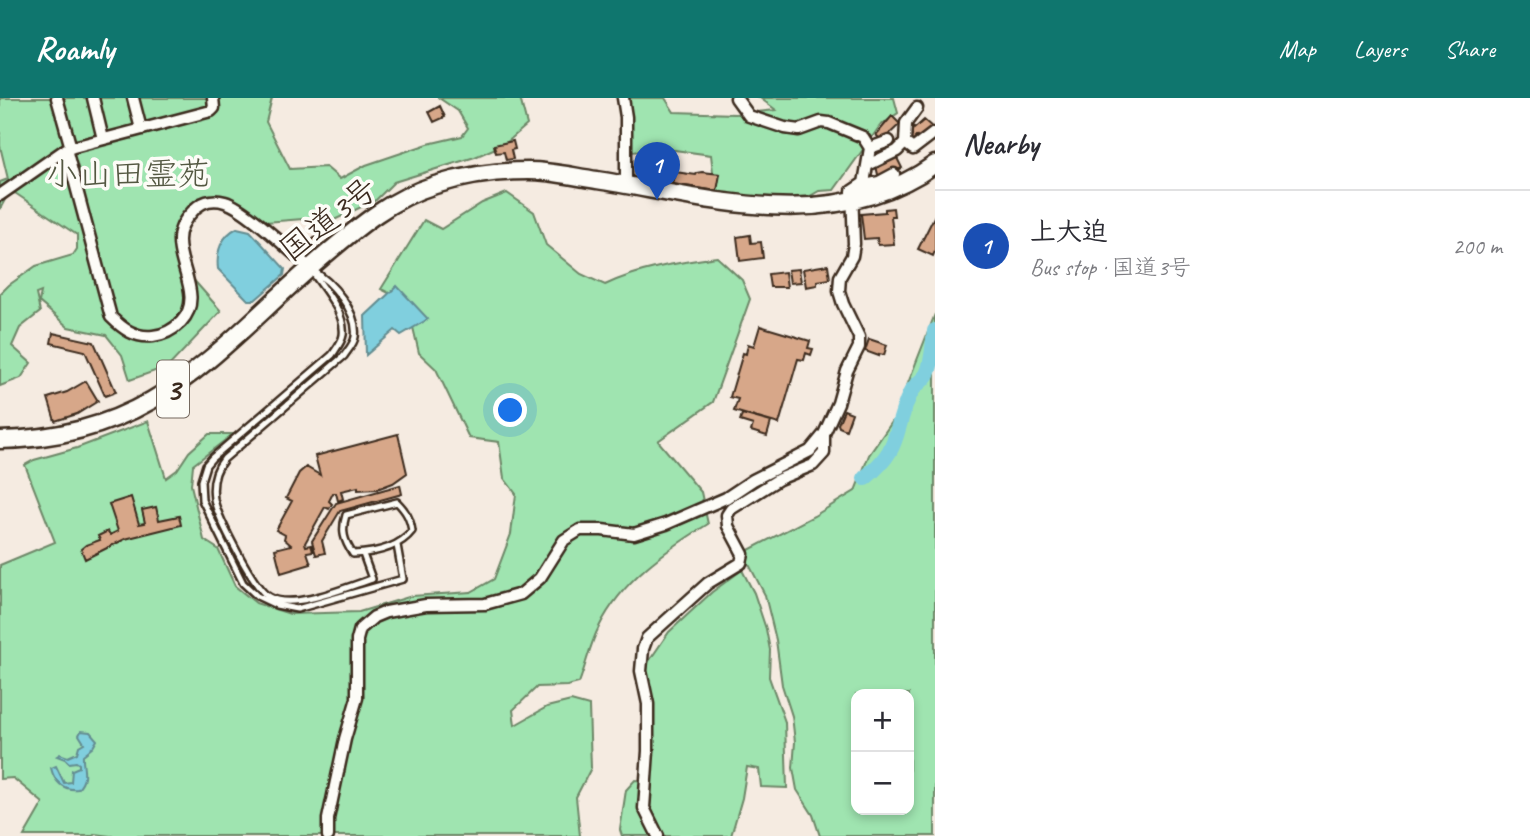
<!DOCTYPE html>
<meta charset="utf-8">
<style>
:root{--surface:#fff;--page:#f7f7f7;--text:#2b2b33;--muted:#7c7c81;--line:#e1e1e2;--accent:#0f766e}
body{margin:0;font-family:Caveat,"Klee One",sans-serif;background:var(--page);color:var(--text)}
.controls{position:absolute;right:21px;bottom:21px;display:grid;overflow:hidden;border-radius:14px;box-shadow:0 4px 10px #0003}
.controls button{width:63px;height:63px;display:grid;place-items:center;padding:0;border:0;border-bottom:2px solid var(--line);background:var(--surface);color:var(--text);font:35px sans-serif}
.you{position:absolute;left:511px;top:313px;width:24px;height:24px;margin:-18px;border:5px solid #fff;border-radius:50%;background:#1a73e8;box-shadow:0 0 0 10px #1a73e833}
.badge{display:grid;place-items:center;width:46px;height:46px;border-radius:50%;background:var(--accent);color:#fff;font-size:23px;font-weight:700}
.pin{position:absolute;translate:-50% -58px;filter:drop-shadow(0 2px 4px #0008)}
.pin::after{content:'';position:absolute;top:37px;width:24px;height:21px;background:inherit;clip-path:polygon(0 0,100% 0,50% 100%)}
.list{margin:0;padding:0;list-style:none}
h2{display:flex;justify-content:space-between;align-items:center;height:91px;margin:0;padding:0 28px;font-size:30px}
h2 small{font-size:23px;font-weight:400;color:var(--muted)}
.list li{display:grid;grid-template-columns:46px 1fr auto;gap:21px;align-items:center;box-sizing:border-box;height:112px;padding:0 28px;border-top:2px solid var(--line)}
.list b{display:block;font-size:26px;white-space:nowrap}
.list p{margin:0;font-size:23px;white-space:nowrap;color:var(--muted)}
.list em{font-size:23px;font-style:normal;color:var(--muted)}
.map{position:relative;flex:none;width:935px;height:738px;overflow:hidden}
header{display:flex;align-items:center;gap:42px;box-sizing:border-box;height:98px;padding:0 35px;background:var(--accent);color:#fff}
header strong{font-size:33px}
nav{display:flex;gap:38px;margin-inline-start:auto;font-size:24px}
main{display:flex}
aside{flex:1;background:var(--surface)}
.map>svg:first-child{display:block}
.green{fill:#9fe4b0;stroke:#6d8767;stroke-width:2;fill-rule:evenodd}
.water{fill:#80cfde;stroke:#648d91;stroke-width:2}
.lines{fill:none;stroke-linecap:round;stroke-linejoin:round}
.river{stroke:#80cfde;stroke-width:16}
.building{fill:#d7a789;stroke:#3b2a1e;stroke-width:2}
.service-casing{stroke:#3b2a1e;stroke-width:10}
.minor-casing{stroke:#3b2a1e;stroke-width:15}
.trunk-casing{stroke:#3b2a1e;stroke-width:21}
.service{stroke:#fdfcf7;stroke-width:5}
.minor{stroke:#fdfcf7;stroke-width:10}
.trunk{stroke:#fdfcf7;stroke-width:16}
.labels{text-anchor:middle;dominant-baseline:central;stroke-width:7;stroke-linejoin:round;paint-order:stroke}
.shield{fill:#fdfcf7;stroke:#75695f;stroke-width:2}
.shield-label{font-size:32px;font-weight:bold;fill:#3b2a1e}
.park-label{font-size:33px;fill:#545842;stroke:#fdfcf7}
.street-label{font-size:33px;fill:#3b2a1e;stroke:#fdfcf7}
</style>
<header>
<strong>Roamly</strong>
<nav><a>Map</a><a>Layers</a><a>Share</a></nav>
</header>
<main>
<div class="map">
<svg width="935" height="738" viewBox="0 0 935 738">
<rect width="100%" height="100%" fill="#f5ebe1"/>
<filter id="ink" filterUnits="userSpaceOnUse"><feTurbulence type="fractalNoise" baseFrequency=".0143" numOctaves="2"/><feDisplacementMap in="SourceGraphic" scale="14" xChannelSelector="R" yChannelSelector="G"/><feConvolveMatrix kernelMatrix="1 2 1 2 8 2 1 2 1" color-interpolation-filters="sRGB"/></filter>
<g filter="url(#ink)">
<path class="green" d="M0 0H272L266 24 290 71 326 69 340 81 366 67 428 46 462 38 468 30 458 13 439 0H520L527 27 505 46 475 59 394 84 376 102 328 125 303 121 253 125 227 109 207 108 199 113 189 124 184 135V152L191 179 221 213 169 268 130 282 122 257 106 237 68 229 39 204 41 194 36 196 40 214 20 230 12 248 31 265 21 280 0 288V196L9 187 36 168 73 157 77 151V137L15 95 7 98 0 111V84L8 81 0 48Z
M625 0H665L674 14 735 16 776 12 760 0H894L898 15 880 28 834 92 819 93 805 101 759 103 711 95 713 74 711 57 667 51 631 54Z
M507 95 534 114 546 147 581 176 605 187C641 170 677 165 717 159L742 182 750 201 713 304 658 343 701 394 708 426C665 453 622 482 599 529 590 546 586 567 579 585L567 588 537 589 513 612 515 627 547 609 571 603 589 608 591 670 576 699 580 738H110L95 736 93 738H24L43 705 13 680 0 681V467L55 444 25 367 34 362 77 350 148 323 166 380 177 372 189 354 209 336H233L193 367 191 387 204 442 218 451 235 488 256 505 290 516 359 514 412 498 471 494 494 481 511 436 516 396 504 380 499 344 469 340 436 271 419 255 412 225 401 201 381 191 424 122 441 131 482 105Z
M935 216V738H820L813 717 797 692 793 670 795 644 792 618 782 587 776 542 765 497 743 455 814 418 855 393 869 357 894 321ZM856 596H909V712H856Z
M742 472 754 495 766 531 770 552 769 579 785 624 787 690 761 689 759 671 747 669 742 700 731 738H622L620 732 626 692 635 682 644 683 647 566 669 534 712 494Z"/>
<path class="water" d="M237 130 250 133 285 171 284 177 255 202H248L218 171C216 154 221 138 237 130Z
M397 188 428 221 401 237 395 232 366 257 365 218Z
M81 633 90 634 97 642 93 649 83 657C82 671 89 679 78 691 63 693 54 683 51 670L56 668 64 685 71 684 72 672 79 669V666L76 664 69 665 65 661 57 658 60 656 68 659 77 655 79 648 84 645 79 637Z"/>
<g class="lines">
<path class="river" d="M865 380C903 349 892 335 910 296 914 287 922 284 927 276 933 265 933 246 935 233"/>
</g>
<path class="building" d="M440 8 445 19 434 24 429 14Z
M892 18 900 26 882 43 876 37Z
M924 22 933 30 921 42 917 38 915 40 919 43 912 49 906 43 912 37 908 34 913 29 914 31Z
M513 43 515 51 511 52 513 61 506 62 504 54 496 55 494 47Z
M896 58 902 70 879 81 876 68Z
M675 74 696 77 697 75 702 74 720 76 717 93 672 86Z
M893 110 894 118H891L894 146 878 147 877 140 864 141 861 116 885 114V111Z
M935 117V153L933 158 918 151Z
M328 127 332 131 315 148 310 144Z
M750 137 751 145 761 144 763 160 740 163 737 139Z
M828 167 830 181 817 183V187L806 189 803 171Z
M799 171 801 184 790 185 788 172Z
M785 174 787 189H770L768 176Z
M760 228 810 243 808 250 813 251 811 257 806 255 804 262 798 261 779 326 734 313 738 301 730 299 743 255 746 256 748 246 754 248Z
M53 235 94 244 116 294 105 298 85 253 51 245Z
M869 241 887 247 884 257 879 256V258L865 253Z
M86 283 98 303 77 316 55 323 48 300 67 294Z
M844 312 852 315 846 332 839 329 838 326Z
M742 316 771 324 767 338 751 333 753 327 740 323Z
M398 336 407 375 393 385 377 391 358 392V389L341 393 343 401 338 403 336 395H333L329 403 332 406 329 411 325 409 305 445 306 448 311 447 313 453 307 454 311 466 281 475 275 451 291 447 284 441 285 437 276 432 292 403 286 400 299 375 306 369 320 377 315 358Z
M400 387 402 396 340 413 322 443 325 455 316 457 312 443 336 405Z
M131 399 139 426 145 425 142 412 156 409 159 422 179 418 181 427 125 441 85 461 81 451 86 447 100 442 98 438 108 433 110 437 118 433 109 406Z"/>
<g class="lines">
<g class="service-casing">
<path id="service" d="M311 172C323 190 346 215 343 237 342 244 336 251 332 257L212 360 206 367 201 383 202 402 243 485 257 498 276 507 297 511 403 481 397 447
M312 172C331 183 359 214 355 239 354 246 348 252 344 258L224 361C214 373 212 387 214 401 217 418 254 491 269 499 293 513 347 489 372 481L363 456
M397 404C406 413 410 420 412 433 399 450 374 455 353 456 344 443 341 433 346 417Z"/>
</g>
<g class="minor-casing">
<path id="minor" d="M57 0 71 50
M93 0 103 41
M133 0 141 31
M213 0 214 10 211 13 66 51 111 219C123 231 135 240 153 238 164 237 173 232 181 224 204 200 178 169 179 142 179 131 184 122 192 114 200 104 212 100 225 104 246 110 291 154 310 170
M623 0 626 19V87
M905 45 913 51 934 35
M870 50 889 43
M868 67 897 53 905 45 906 25 917 10
M861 88 879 84 894 76
M0 97 66 51
M328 738V721L345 641 357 600V542L360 531 374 519 386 514 426 507 485 506 521 496 540 480 564 442 580 432H602L634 436 666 426 726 400 753 382 810 353 824 336
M658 738 644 710 648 653V606L641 573 643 551 647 540 708 485 741 465 743 456 728 428 727 417 731 411 779 381 813 367 824 355V336L838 305 847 273 859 249V239L843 206 839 193 840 179 852 158 854 146 852 93 864 85 870 50 863 39 829 25 821 24 799 32 785 30 749 18 736 0"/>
</g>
<g class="trunk-casing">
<path id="trunk" d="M0 342C157 340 216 250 325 157 359 128 392 100 435 87 466 77 497 73 529 73 552 73 575 79 597 82 710 100 833 139 935 66"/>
</g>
<use href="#service" class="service"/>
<use href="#minor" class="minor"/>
<use href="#trunk" class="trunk"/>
</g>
</g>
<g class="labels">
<rect class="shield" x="157" y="262.5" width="32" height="57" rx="5"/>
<g class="shield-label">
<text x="173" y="291">3</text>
</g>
<g class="park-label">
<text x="128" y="76">小山田霊苑</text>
</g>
<g class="street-label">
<text transform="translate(328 121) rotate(-38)">国道3号</text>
</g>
</g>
</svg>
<div class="controls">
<button>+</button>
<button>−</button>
</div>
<div class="you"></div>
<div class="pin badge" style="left:657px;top:102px;background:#1a4fb4">1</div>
</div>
<aside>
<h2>Nearby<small></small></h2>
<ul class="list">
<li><span class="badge" style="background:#1a4fb4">1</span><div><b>上大迫</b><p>Bus stop · 国道3号</p></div><em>200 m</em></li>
</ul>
</aside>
</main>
